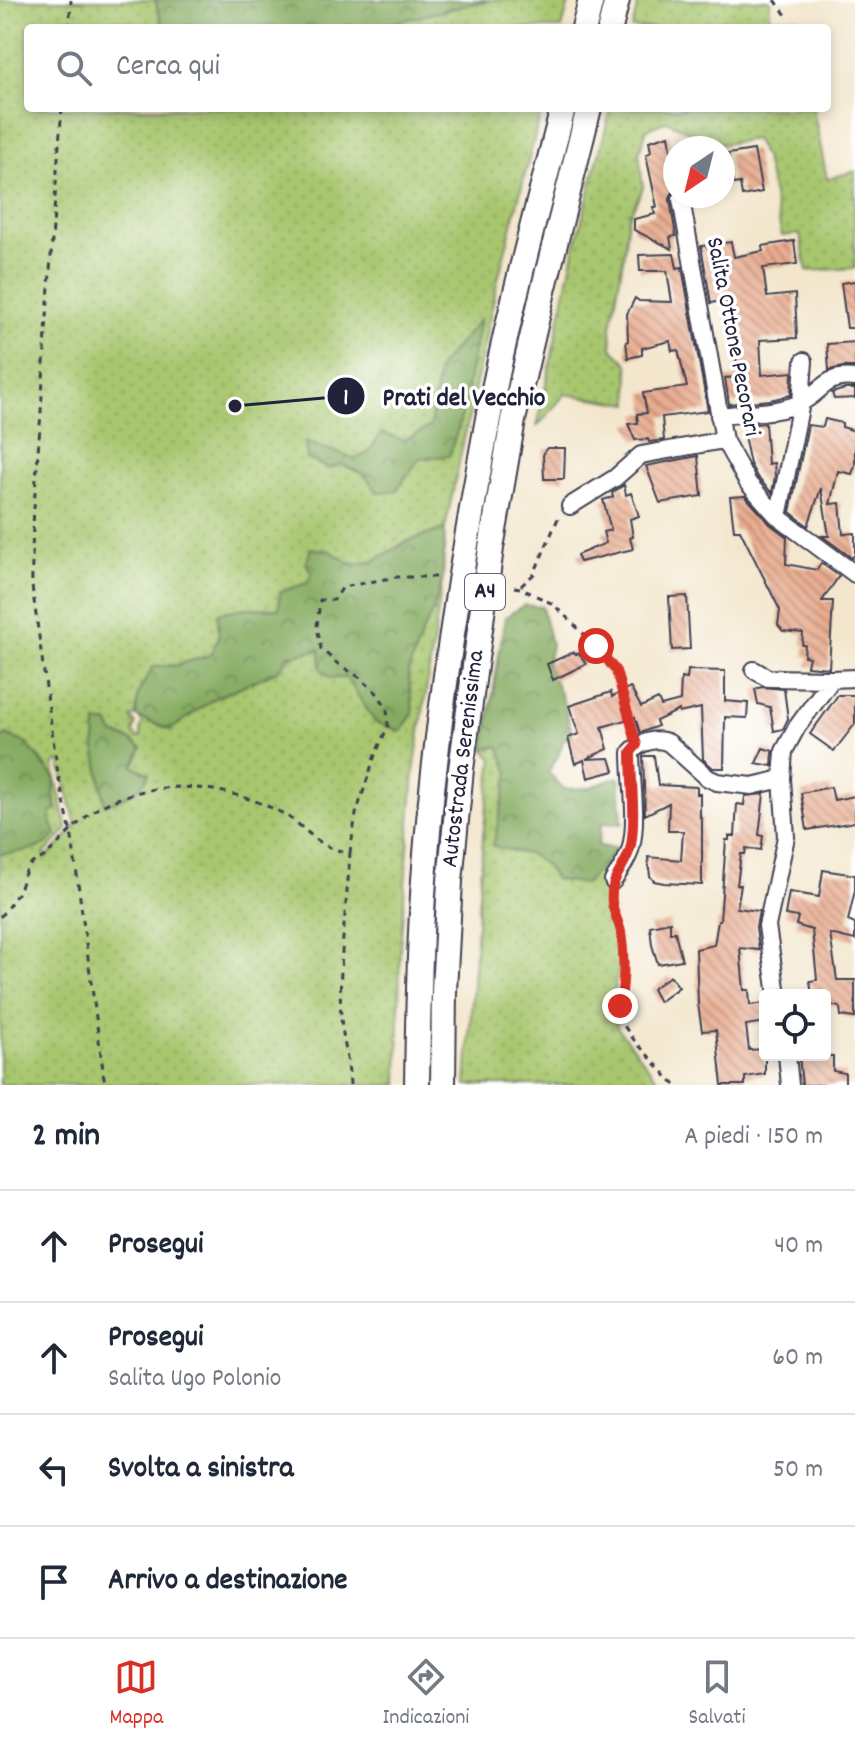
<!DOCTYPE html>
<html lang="it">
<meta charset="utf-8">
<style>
:root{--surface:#fff;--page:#f2f2f3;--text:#1f2937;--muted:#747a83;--line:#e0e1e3;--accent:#d93025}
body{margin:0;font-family:Dekko,sans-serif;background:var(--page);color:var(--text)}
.controls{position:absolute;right:24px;bottom:24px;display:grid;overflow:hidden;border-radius:8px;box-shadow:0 4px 12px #0003}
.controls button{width:72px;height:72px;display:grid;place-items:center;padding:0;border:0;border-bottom:2px solid var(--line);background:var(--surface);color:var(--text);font:40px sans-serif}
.compass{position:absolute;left:663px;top:136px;width:72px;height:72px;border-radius:50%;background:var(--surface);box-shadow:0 4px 12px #0003;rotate:215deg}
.stop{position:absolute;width:24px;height:24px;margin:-18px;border:6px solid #d93025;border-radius:50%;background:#fff}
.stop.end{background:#d93025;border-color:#fff;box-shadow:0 2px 8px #0008}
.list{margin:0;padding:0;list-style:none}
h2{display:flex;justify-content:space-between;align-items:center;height:104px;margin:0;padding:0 32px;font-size:34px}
h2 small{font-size:26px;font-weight:400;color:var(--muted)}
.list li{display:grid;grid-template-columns:52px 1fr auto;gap:24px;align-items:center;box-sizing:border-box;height:112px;padding:0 32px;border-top:2px solid var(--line)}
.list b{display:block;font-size:30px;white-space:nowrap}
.list p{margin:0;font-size:26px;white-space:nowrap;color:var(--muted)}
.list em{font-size:26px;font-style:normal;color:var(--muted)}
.icon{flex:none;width:44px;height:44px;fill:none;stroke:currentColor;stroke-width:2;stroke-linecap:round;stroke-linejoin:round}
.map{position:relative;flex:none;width:855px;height:1085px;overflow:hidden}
.search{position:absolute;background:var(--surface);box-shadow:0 4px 12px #0003;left:24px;right:24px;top:24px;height:88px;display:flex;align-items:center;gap:20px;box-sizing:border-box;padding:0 28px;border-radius:8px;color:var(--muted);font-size:30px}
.sheet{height:552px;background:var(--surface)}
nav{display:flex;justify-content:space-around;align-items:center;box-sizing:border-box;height:112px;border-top:2px solid var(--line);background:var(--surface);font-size:22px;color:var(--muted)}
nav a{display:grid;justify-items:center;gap:4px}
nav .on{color:var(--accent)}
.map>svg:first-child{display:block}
.grass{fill:url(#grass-dots);stroke:#647454;stroke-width:2;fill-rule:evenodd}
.forest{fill:url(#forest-crowns);stroke:#54664e;stroke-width:2}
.building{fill:url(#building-back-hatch)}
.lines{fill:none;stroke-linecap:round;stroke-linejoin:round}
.minor-casing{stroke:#413f51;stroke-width:20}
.highway-casing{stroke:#413f51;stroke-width:28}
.path{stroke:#413f51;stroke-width:3;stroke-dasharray:6 6;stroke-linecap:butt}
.minor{stroke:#fff;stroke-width:16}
.highway{stroke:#fff;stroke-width:24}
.route{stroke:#d93025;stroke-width:10}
.labels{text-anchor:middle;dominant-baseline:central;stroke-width:7;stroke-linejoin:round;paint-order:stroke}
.shield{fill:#fff;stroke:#646476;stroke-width:2}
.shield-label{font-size:22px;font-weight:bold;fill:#22223b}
.street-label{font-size:24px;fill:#22223b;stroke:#fff}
.leader{fill:none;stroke:#22223b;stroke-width:3}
.callout-dot{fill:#22223b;stroke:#fff;stroke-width:3}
.mark-label{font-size:24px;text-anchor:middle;font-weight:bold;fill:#fff}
.callout-label{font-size:26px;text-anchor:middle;font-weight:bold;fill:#22223b;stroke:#fff;stroke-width:7;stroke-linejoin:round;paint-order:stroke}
</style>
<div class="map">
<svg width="855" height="1085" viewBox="0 0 855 1085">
<defs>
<pattern id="grass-dots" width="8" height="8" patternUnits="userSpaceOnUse" patternTransform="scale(2)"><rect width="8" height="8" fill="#a7c66e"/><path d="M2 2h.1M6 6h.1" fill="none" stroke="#8faa60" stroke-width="1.8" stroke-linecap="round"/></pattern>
<pattern id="forest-crowns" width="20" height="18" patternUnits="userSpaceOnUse" patternTransform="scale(2)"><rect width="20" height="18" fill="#85ab61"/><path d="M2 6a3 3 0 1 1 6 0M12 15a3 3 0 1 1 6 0" fill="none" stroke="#6c8b51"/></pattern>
<pattern id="building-back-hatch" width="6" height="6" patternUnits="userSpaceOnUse" patternTransform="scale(2)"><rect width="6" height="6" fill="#e8ac8f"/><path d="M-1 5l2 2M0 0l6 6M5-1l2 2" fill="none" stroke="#bc8c76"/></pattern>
</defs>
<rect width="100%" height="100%" fill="#fff"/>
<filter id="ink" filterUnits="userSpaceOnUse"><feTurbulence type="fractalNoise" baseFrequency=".0125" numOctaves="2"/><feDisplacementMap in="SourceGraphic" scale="16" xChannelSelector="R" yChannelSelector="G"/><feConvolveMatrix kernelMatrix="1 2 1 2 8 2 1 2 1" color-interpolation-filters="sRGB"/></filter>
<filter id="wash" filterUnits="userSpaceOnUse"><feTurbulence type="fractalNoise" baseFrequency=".006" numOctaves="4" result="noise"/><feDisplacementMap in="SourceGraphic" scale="32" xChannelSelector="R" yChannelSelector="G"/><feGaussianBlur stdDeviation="1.8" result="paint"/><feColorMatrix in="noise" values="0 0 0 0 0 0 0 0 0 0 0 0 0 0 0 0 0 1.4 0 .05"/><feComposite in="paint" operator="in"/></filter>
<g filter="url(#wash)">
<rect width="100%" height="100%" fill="#f3e6cc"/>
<path class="grass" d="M0 0H155L163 28H28V108H542L497 283 445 529 406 542 372 562 352 564 330 551 307 583 281 592 279 609 245 608 219 637 211 655 177 665 153 667 138 693 136 716 131 718 136 724 133 732 137 738 141 737 140 730 143 724 138 717 170 730 215 698 277 671 290 656 321 649 330 678H347L375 722 401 731 413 713 408 672 422 633 433 611 443 577 414 772 400 948 398 1085H0V854L38 848 56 834 50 819 51 813 57 809 47 767 26 743 0 740ZM96 723 114 734 128 739 133 766 105 804 95 747ZM59 761 76 824 66 838 47 857 44 854 67 829C64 807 56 786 54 764Z
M490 0H570L562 28H369Z
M639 0H770V19L796 18 798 28H632Z
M611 108H813L827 179 855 171V268L807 271 800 234 782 236 765 159 754 139 717 145 667 121 647 129 639 152 643 188 628 218 623 260 611 327 612 348 628 364 630 404 565 394 537 427 574 251Z
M499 746 509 773 512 851C536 855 541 857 555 879L585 884 617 848 604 890 612 923 619 966 612 1004 617 1027 660 1082 656 1085H466L483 835 493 759 484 749Z"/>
<path class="forest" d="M155 0H490L369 28H163Z
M480 319 462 415 449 456 420 458 396 491 377 492 365 475 341 464 329 469 307 459 305 442 356 459 368 453 381 433 404 440 430 427 439 367Z
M445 529 443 577 433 611 422 633 408 672 413 713 401 731 375 722 347 678H330L321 669 320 649 290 656 277 671 215 698 170 730 136 716 138 693 153 667 177 665 210 655 219 637 218 613 245 608 279 609 280 592 307 583 312 574 306 563 311 548 330 551 352 564 372 562 406 542Z
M524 605 542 607 551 644 547 664 562 698 573 736 564 739 558 756 548 772 564 789 588 788 619 777 622 824 602 823 598 846 617 848 585 884 555 879C536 848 524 855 493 846L509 773 499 746 484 749 505 617Z
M96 723H108L114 734 128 739 142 748 133 766 149 773C143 792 122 798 105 805L95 747Z
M6 735 26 743 55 778 54 797 57 809 51 813 50 819 56 834C45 851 19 852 0 854V740Z"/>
<g id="blocks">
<path class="building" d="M669 135 675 175V190L671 195 670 200 676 236 670 237 672 249 634 230V219L655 214 653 207H657L646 155 651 152 649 141Z
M754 150 762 192 742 196 740 183 733 184 728 154Z
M794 241 797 264 763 268 767 297 795 294 797 338 760 340 762 375 792 372 791 395 770 400 729 404 725 378 738 377 733 324 726 322 727 300 711 303 701 246 731 242 734 257 763 251 762 246Z
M674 254 677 268 682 267 708 411 662 417 664 440 649 442 648 439 635 440 628 424 638 423 637 414 647 413 643 393 687 387 678 350 672 351 670 341 642 348V355L628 358 626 342 628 341 627 314 635 298 639 301 672 302 667 271H640L639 255Z
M855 281V328H847L841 283Z
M855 342V367H843L829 370 827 344Z
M845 389H855V398L834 399 832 393Z
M825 419 842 423V427L855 431V465L852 474 838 471 830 504 840 503 843 534 855 533V554L852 558 822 536H829L821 488 808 526 790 512 808 425 823 427Z
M765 423 768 464 774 463 775 476 772 493 757 477 750 464 744 436V425Z
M547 448H565L564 479H544L543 453Z
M698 456 702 496 660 503 646 466Z
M624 485 626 495 631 493 639 516 630 519 633 537 630 538 633 549 580 562 577 555 606 543 603 532 611 530 603 500 613 497 612 493Z
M745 496 770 524 787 537 786 564 817 570 821 563 839 576 822 601H833L829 668 807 666 809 657 804 656 805 645H802L803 633 783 631 778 625 780 610 740 530H734L730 497Z
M687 596 690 649 672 650 669 597Z
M574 652 576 654 579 653 586 664 553 680 547 664Z
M688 670 725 671V701L748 703 747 718 725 717 724 768H713L703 759 701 708 679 713V710L656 721 658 726 640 733 635 717 602 727 608 749 586 759 610 758 614 771 588 778 584 760 575 764 568 738 579 734 569 706 611 692 612 697 630 687 641 707 658 699 661 706 680 701 681 678 687 679Z
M762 687 784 689 788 719 783 729 774 731 770 707 758 704 755 689Z
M838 695H855V724L834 751 810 734Z
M763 748 773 751 772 766 756 763Z
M643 756H654L658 785 697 787V794H700V818H702V885L664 883 654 881 650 876 648 857 681 860 683 831H668L669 803 645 815Z
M831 787 834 800 855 796V822L807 830 801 793Z
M764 794 759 835 763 836 761 850 746 848 745 854H741L737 885H741L737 908 759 911 756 927 759 950 740 948 744 990H749L750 1005 765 1003V1022L746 1025 749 1050 765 1049V1074L745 1077V1085H722L716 1030 702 1031 698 1004 696 949 714 945 718 921H720L726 840H729V836H735L737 804 744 805 745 796Z
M823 870 855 875V890L848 921 855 924V940L830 934 837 980H855V1018L841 1016 840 1007 825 1004V995H812L810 981 817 980 812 930 796 925 798 917 785 915 789 892 819 897Z
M670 922V933L675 932 682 960 658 964 652 945 650 926Z
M670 976 679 987 659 1002 652 989Z
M799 1055 833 1056V1071L845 1073V1085H802Z"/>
</g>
</g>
<g filter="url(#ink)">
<use href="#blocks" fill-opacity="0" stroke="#413f51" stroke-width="2"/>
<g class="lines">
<g class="minor-casing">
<path id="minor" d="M681 199 724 440 748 483 778 517 855 574
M719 416C742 413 780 413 800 403 823 392 824 374 855 378
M570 506 615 478 641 455 724 440
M778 517 801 403 804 361
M754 670 768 678 832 679 855 678
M613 881C620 870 628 860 631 847 638 817 631 783 631 752 640 742 657 737 669 743L708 778 717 782 752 786 782 779
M777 995 767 926 786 837 782 779 784 751 797 727 832 679
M787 1055 790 1085"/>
</g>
<g class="highway-casing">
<path id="highway" d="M584 28 591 0
M610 28 617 0
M417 1085C418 1017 419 948 424 880 435 727 460 570 488 419 508 314 537 211 563 108
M443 1085 444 990 450 881 461 769 491 548 513 420 543 291 589 108"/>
</g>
<path class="path" d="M775 0 786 15
M69 28 71 0
M62 108C53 214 47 320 40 426 36 480 31 533 32 586L58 774 72 838 105 1085
M521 586 534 574 559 516
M514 587 520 588 553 604 596 646 616 671 633 730
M350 852C347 904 338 966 341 1018 343 1040 349 1062 350 1085
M612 897V903L621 931 624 962 620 1006 622 1023 634 1040 675 1085
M0 917C6 909 13 901 18 892 22 884 24 871 30 865 35 861 42 859 46 855 66 838 81 816 106 804 160 777 225 785 278 811 305 824 318 851 350 852L356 814 375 755 388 726 387 708 376 692 359 677 338 664 321 649 317 626 320 600H334L343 587 396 577H439"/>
<use href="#minor" class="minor"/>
<use href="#highway" class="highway"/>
</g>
</g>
<g class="lines" filter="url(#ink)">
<path class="route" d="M596 646 616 671 637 745 631 752C631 783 636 815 631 845 627 867 609 877 612 902 613 912 619 922 621 932 625 957 624 982 620 1006"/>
</g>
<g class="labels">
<rect class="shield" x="465" y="574" width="40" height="36" rx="6"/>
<g class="shield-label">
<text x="485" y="592">A4</text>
</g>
<g class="street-label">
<text transform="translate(732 337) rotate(79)">Salita Ottone Pecorari</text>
<text transform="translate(464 759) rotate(-83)">Autostrada Serenissima</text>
</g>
</g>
<path class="leader" d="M235 406L346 396"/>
<g class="callout-dot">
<circle cx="235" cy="406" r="8"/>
<circle cx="346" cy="396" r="20"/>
</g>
<g class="mark-label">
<text x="346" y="404">1</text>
</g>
<g class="callout-label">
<text x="464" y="405">Prati del Vecchio</text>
</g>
</svg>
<div class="controls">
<button><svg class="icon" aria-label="locate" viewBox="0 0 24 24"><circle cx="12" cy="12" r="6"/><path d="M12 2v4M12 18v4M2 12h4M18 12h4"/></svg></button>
</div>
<svg class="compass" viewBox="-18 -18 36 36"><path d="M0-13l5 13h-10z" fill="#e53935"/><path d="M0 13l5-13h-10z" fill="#747a83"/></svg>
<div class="stop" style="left:596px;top:646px"></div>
<div class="stop end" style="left:620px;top:1006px"></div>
<div class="search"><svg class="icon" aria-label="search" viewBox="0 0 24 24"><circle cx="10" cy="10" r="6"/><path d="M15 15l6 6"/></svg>Cerca qui</div>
</div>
<section class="sheet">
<h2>2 min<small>A piedi · 150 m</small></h2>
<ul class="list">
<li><svg class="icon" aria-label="ahead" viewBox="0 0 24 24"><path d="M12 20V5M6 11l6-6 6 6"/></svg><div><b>Prosegui</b></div><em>40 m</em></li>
<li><svg class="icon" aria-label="ahead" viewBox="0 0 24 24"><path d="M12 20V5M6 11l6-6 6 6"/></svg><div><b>Prosegui</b><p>Salita Ugo Polonio</p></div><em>60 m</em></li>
<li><svg class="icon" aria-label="left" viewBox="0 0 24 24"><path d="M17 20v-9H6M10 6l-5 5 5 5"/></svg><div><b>Svolta a sinistra</b></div><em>50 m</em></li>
<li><svg class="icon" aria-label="arrive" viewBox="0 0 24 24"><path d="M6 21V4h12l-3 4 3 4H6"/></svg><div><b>Arrivo a destinazione</b></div></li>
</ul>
</section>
<nav>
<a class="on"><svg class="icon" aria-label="map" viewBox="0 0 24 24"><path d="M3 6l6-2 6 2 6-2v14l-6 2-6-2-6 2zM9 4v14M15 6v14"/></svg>Mappa</a>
<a><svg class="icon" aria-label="directions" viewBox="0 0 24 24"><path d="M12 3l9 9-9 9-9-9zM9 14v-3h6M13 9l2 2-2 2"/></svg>Indicazioni</a>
<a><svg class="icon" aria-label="saved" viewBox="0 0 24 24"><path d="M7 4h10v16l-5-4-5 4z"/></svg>Salvati</a>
</nav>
